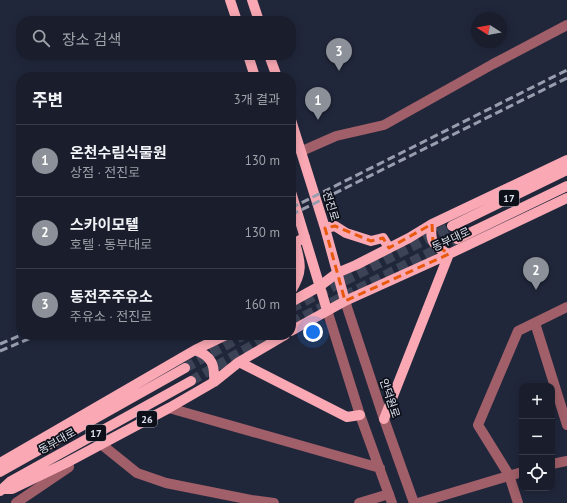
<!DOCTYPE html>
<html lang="ko">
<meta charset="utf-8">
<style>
:root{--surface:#191d2c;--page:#222634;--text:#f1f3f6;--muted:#9fa2a9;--line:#373b48;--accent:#8c9099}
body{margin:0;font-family:"PT Sans","Noto Sans KR",sans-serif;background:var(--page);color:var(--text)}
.controls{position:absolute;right:12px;bottom:12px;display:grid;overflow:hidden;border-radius:8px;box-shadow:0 2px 10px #0003}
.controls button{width:36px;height:36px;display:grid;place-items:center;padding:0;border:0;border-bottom:1px solid var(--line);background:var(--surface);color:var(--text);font:20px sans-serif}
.compass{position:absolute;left:471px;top:12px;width:36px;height:36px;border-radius:50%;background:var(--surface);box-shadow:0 2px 10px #0003;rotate:281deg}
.you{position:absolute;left:313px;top:332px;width:14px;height:14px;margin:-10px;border:3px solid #fff;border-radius:50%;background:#1a73e8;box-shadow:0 0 0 6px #1a73e833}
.badge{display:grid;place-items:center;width:26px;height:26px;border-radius:50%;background:var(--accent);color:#fff;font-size:13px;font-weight:700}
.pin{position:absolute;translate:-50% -33px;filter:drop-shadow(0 1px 2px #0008)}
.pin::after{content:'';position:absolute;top:21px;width:14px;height:12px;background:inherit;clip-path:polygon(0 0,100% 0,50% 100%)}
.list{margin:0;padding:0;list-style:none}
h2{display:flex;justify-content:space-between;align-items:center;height:52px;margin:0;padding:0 16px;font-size:17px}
h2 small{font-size:13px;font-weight:400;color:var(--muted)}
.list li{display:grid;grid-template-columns:26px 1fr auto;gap:12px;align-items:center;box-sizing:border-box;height:72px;padding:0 16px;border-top:1px solid var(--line)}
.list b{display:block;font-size:15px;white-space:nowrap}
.list p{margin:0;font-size:13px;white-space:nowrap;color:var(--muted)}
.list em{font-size:13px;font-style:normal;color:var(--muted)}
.icon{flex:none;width:22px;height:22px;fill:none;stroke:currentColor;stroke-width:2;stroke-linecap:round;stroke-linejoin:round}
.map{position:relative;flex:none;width:567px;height:503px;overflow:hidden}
.search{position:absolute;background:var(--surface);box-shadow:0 2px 10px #0003;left:16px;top:16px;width:280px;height:44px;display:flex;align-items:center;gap:10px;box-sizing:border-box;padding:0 14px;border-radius:16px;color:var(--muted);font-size:15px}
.panel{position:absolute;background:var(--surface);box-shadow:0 2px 10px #0003;left:16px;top:72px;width:280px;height:268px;border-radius:16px}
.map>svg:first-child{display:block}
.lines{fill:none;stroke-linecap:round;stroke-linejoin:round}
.major-tunnel{stroke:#3d4356;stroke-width:10;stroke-dasharray:10 5;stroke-linecap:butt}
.minor{stroke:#a05f69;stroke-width:10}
.major{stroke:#faa9b4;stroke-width:10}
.rail{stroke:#999eae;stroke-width:3;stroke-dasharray:8 4;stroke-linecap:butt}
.marked{fill:none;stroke:#e8590c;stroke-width:3;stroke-dasharray:8 5;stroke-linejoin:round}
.labels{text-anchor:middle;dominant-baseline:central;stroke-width:3.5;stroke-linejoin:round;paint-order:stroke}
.shield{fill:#0e1019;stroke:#9fa3af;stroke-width:1}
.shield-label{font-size:10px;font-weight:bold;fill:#dde2ef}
.street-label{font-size:11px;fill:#dde2ef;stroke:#0e1019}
</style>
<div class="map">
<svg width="567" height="503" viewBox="0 0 567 503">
<rect width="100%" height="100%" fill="#21273b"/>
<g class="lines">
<path class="major-tunnel" d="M291 308 452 226
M291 323 457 239
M185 368 244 335
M191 381 270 335"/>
<path class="minor" d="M302 151 336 136 384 125 493 64 567 25
M345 301 384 419 414 503
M327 310 360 415 392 503
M535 323 567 425
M169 408 380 468
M101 444 137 473 166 483 251 500 274 503
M552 464 567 461
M16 503 69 467 66 463
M359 503 389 494
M418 503 522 472
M518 503 509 475 478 425 518 331 567 307"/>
<path class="major" d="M230 0 237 21
M252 0 259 21
M248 55 255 77
M269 55 277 77
M291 120 325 228 345 301
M291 192 327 310
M432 224C429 241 434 247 449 254
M452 226 567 170
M325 228 335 226 346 233 371 241 383 238 389 248
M457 239 567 186
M291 291C303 272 301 263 295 243L305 237
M291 302 320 286 337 273 356 265 409 238 432 224 567 160
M291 331 345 301 449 254 567 198
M195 350C212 356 215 365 214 382
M239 362 347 417 360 415
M384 419 449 254
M0 463 195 350 226 335
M0 472 185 368
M3 489H12L66 463 169 408 214 382 239 362 285 335
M0 491 11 481 191 381"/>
<path class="rail" d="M291 208 567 70
M291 215 567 78
M0 344 21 335
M0 351 38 335"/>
</g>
<path class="marked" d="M432 224 433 243 449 254 345 301 325 228 335 226 371 241 383 238 389 248Z"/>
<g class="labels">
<g class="shield">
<rect x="499" y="190" width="20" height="16" rx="3"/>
<rect x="137" y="411" width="20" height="16" rx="3"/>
<rect x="86" y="425" width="20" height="16" rx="3"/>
</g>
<g class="shield-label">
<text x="509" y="198">17</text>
<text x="147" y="419">26</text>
<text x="96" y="433">17</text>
</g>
<g class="street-label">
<text transform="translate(331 206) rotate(73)">전진로</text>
<text transform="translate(451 239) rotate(-25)">동부대로</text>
<text transform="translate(390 398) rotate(71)">안덕원로</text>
<text transform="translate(57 441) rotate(-29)">동부대로</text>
</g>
</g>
</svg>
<div class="controls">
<button>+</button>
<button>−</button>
<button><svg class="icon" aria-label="locate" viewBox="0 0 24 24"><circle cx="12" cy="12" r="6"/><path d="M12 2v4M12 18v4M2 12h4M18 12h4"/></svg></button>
</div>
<svg class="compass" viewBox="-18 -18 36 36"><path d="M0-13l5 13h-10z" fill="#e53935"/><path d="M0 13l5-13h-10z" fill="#9fa2a9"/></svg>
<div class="you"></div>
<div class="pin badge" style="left:318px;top:120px">1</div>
<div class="pin badge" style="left:536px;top:290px">2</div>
<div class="pin badge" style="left:339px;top:71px">3</div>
<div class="search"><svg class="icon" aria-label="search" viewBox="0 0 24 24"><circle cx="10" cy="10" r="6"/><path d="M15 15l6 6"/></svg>장소 검색</div>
<section class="panel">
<h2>주변<small>3개 결과</small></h2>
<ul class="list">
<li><span class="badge">1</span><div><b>온천수림식물원</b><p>상점 · 전진로</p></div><em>130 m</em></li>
<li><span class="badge">2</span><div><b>스카이모텔</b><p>호텔 · 동부대로</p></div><em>130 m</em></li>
<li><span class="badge">3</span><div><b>동전주주유소</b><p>주유소 · 전진로</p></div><em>160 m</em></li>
</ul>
</section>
</div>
